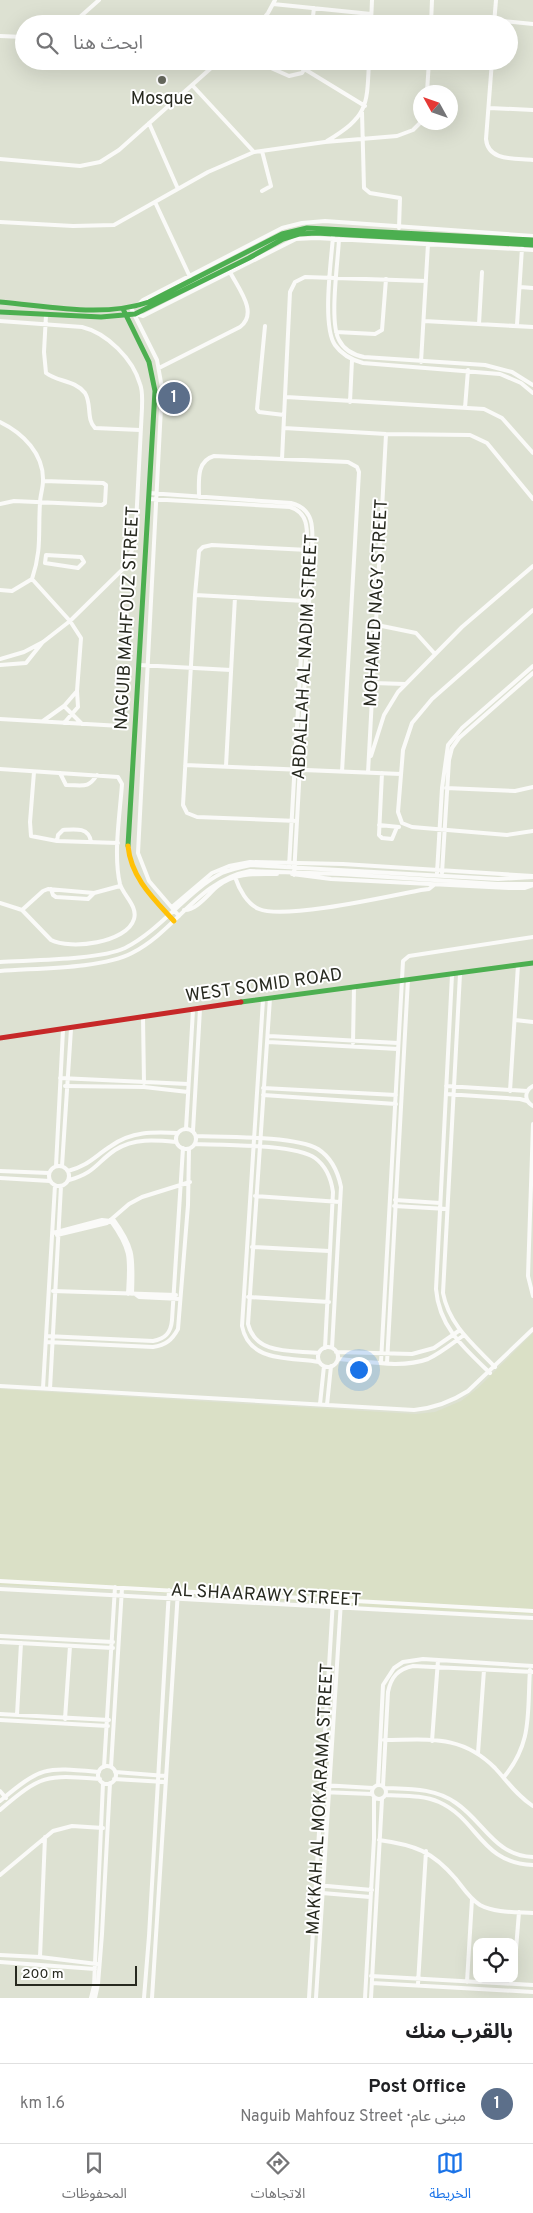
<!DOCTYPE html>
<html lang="ar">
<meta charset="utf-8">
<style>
:root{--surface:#fff;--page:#f2f2f2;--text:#202124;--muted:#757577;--line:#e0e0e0;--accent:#1a73e8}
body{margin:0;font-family:Overpass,"Noto Sans Arabic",sans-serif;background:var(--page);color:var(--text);direction:rtl}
.controls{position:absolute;right:15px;bottom:15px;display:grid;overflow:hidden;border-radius:10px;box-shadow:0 5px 20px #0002}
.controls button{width:45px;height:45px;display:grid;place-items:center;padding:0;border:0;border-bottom:1px solid var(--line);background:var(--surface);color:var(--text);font:25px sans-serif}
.compass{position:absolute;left:413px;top:85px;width:45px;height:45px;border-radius:50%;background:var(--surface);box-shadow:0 5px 20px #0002;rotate:310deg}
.scale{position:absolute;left:15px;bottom:12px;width:122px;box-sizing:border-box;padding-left:5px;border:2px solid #27291f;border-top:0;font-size:14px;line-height:18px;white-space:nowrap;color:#27291f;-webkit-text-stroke:4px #fff;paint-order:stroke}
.you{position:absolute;left:358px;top:1369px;width:18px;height:18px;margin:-12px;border:4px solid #fff;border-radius:50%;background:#1a73e8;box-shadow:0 0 0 8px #1a73e833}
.badge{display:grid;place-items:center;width:32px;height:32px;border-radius:50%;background:var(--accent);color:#fff;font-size:16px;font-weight:700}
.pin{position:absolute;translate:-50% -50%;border:2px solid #fff;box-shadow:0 1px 5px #0006}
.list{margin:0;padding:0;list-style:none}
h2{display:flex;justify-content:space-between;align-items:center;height:65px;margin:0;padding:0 20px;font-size:21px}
h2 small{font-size:16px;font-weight:400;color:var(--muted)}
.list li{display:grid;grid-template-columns:32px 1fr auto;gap:15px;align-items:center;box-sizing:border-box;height:80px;padding:0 20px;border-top:1px solid var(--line)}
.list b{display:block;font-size:19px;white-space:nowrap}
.list p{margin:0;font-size:16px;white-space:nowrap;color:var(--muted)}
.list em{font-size:16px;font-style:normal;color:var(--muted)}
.icon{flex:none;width:28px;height:28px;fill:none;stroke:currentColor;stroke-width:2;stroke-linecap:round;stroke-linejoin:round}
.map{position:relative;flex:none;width:533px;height:1998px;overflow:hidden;direction:ltr}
.search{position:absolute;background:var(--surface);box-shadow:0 5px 20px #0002;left:15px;right:15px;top:15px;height:55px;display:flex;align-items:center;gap:12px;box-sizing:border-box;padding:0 18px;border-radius:28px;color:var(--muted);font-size:19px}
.sheet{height:145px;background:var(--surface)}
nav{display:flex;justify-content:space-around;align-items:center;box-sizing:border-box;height:70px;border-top:1px solid var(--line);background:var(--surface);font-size:14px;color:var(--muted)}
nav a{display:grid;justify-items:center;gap:2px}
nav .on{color:var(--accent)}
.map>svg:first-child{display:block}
.built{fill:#dae0c6}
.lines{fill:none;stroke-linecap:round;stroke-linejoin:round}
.street{stroke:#fafaf8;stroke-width:4}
.fast{stroke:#4caf50;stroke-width:5}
.slow{stroke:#ffc107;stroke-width:5}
.jam{stroke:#c62828;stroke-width:5}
.poi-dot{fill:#67695e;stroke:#fff;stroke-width:2}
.labels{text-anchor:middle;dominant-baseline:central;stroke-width:4;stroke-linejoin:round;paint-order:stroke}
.poi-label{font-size:18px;fill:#27291f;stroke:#fff}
.street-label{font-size:18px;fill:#27291f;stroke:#fff}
</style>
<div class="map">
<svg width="533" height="1998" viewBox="0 0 533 1998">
<rect width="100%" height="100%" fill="#dde1d2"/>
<path class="built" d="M533 1333V1614L422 1610 116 1590 0 1585V1389L416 1414 435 1412 461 1401 478 1388Z"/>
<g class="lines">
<path class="street" d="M273 4 371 14
M494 20 533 24
M72 24 99 0
M259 24 268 13 275 0
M312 24 314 8
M371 24 372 0
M431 24 432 0
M494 24 496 0
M0 36 24 37
M255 61 289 76 302 73 309 61
M492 61 486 139C488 162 516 158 533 160
M306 70 365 106
M192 85 254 152
M427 92 429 61
M489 108 533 110
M362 112 364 188 370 193 400 198 399 228
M149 123 178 189
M327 141C368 116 367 107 369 61
M0 159 80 166 100 162 119 150 219 61
M262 191 271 186 262 151
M155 202 190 277
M0 222 73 226 114 225 208 172 254 152 325 142 397 136 413 130 421 122
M333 237C331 262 322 326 335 345 342 355 352 360 363 363L500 374 521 383 533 393
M339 239C338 262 329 322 339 340 344 350 354 355 364 357L485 365 512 372 533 385
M520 287 533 288
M137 306 143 300 282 228 302 223 325 221 533 236
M131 308 157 360 162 388 138 853 149 881 179 916
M135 314 143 316 296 239 316 238 533 250
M46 315 44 352 46 373C58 382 75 380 85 393 92 404 86 419 95 428L140 430
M0 321 82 327C107 333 133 359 140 384 143 391 142 400 142 408L135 543 124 568 70 621 43 642 24 652 0 659
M424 321 533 327
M479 324 482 272
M517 325 522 248
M265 326 257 409 259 412 284 415
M336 332 375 334 382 330 386 279
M421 362 428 244
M159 368 240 327C259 313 238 288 230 272
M286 397 484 409 502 418 533 453
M350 402 352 360
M465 408 468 370
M0 422C23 433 44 454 43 481 43 488 40 496 40 503 38 533 42 549 32 579L12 591 0 590
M284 428 386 434 470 435 487 443 533 499
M282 459 290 292 295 282 305 277 426 281
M149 493 291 503C315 509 313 529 312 550L294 875
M199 497C199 481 196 461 214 456L348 462 357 467 359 472 342 772
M149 499 290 507C310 513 307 532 307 550L289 867
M0 504 14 501 102 505 105 503 106 485 103 483 44 481
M46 555 81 557 84 562 78 568 45 563Z
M32 579 70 621 81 638 77 691 64 706 43 721
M195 595 305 601
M533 610 432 699 412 723 403 750 398 812 402 823 412 827 507 835 533 831
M377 625 416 633 435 654
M0 665 26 663 42 643
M139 665 231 670
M373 683 405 684
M64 706 82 724
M0 719 121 726
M64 723 78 707 77 691
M371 756 384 715 398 692 462 627 533 566
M185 765 401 774
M226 766 235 597
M0 769 118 777 122 784C120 814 113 854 120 884 123 895 138 906 134 919 127 943 70 950 51 940L22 910 0 903
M34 772 30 822 31 836 57 841 118 843
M60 773 66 785C83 785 88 789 97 775
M368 773 386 434
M382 773 379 835 382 838 392 839 397 827
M446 788 515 791 533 787
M297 821 197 817 187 813 183 805 195 595 199 551 203 547 212 545 308 550
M379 825 399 827
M57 841 58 835 63 830C75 829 89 827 91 842
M437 873 442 788 448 745 462 728 533 666
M442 873 449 760 452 748 459 738 533 673
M292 874 331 879 509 888H525L533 885
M235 877C239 889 247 904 259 909 284 920 390 896 421 890L429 889 434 885
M51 889 53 895 56 897 88 899 94 893
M172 907 212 873 229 866 250 862 343 864 533 876
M22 910 43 891 48 889 94 893 120 886
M184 910C196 911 208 894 218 886 235 872 257 874 277 874
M0 962C31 960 99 960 125 948 161 930 188 890 222 873 231 869 241 867 251 865L498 879 533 877
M0 971C36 968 101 969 132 953 177 930 197 881 250 871L341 874 497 884H533
M460 974 443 1293C449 1325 473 1344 495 1367
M452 975 436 1289C439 1327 464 1348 490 1373
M270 998 248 1324C256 1356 293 1350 319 1353
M263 1000 242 1326C249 1363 290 1357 319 1362
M143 1017 144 1083
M515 1020 533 1022
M269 1036 398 1043
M268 1042 398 1049
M353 1043 354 987
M60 1078 188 1084
M65 1086 144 1087 188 1092
M446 1086 527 1091
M533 1086C524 1091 524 1101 533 1106
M263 1088 396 1095
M510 1091 518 965
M446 1094 520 1099 527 1101
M263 1095 396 1104
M533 1124 528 1276 533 1296
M176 1139a10 10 0 1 1 20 0a10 10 0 1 1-20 0Z
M186 1129 193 1010
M193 1131 200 1009
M196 1136C224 1137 296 1136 318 1149 332 1158 338 1172 341 1187L332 1348
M195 1144C221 1145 296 1144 315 1158 326 1166 331 1178 333 1192L325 1348
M49 1176a10 10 0 1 1 20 0a10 10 0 1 1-20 0Z
M56 1166 63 1030
M62 1166 71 1029
M0 1171 49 1173
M68 1171C88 1166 95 1156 111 1146 132 1131 153 1132 178 1133
M0 1178 50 1181
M69 1180C95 1173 96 1163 115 1150 134 1138 155 1140 176 1142
M255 1196 340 1202
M395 1200 440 1203
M394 1206 447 1209
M113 1219C135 1249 133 1258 132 1294
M53 1233 102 1220 111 1221C132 1250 130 1259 128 1294
M57 1235 107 1223 129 1204 142 1197 190 1182
M252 1247 329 1251
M53 1291 176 1295
M135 1294 139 1297 180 1299
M248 1297 329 1302
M46 1336 153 1341C165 1339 171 1333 172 1320L183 1148
M46 1342 153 1347C166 1345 172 1340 178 1329L188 1205 189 1149
M318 1357a10 10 0 1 1 20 0a10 10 0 1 1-20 0Z
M336 1352 412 1354 434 1348 460 1330
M338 1359C366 1361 401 1369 428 1359 441 1353 453 1343 464 1335
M381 1362 403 961 409 956 533 937
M387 1363 408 979
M0 1386 414 1410C435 1408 451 1402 468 1391L533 1329
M43 1388 55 1185
M50 1389 61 1186
M320 1404 324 1366
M327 1405 331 1366
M0 1581 533 1611
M0 1589 533 1618
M0 1636 113 1642
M0 1642 113 1648
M0 1714 109 1720
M17 1715 21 1643
M65 1719 70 1646
M0 1720 108 1726
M384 1740C429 1740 461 1734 495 1768 507 1781 518 1797 533 1806
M432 1741 438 1660
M478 1753 484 1670
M98 1775a9 9 0 1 1 18 0a9 9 0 1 1-18 0Z
M104 1767 115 1587
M111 1767 122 1588
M115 1772 166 1776
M504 1777C533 1742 527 1713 530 1670
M114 1779 165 1782
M372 1792a7 7 0 1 1 14 0a7 7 0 1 1-14 0Z
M322 1785 373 1788
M378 1785 383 1685 394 1668 403 1662 423 1659 533 1666
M383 1786 388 1692C391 1677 398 1669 413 1666L533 1672
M385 1788C410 1789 435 1788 456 1803 484 1822 495 1856 533 1857
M0 1791 6 1798
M321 1792 372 1794
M386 1795C404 1796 423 1795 439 1802 479 1820 480 1863 533 1865
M0 1801C42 1766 45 1767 99 1772
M0 1810C42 1774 46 1775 100 1779
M379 1840C415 1845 432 1851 456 1879 463 1888 470 1899 480 1905 495 1913 515 1912 533 1913
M0 1875 53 1831 72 1826 103 1828
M316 1885 372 1890
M322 1893 370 1897
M0 1955 40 1957 97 1964
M40 1957 45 1837
M0 1962 95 1969
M514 1974 519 1912
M371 1976 533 1985
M467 1982 472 1899
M372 1983 533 1992
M418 1984 426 1851
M91 1998 94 1986 103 1783
M95 1998 98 1984 102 1934 110 1783
M144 1998 149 1936 169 1590
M152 1998 178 1591
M309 1998 333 1600
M316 1998 341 1601
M365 1998 374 1839V1798
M371 1998 382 1799"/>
<path class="fast" d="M0 302C48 306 102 318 149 302L282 234 307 228 533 240
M123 309 149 362 155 391 128 846
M0 312 101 317 135 314 249 258 283 239 299 234 316 233 533 245
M241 1002 533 963"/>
<path class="slow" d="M128 846C131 878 154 899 174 921"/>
<path class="jam" d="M0 1038 241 1002"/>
</g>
<circle class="poi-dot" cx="162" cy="80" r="5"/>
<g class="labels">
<g class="poi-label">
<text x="162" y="99">Mosque</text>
</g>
<g class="street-label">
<text transform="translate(377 603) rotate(-87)">MOHAMED NAGY STREET</text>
<text transform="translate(128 618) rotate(-87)">NAGUIB MAHFOUZ STREET</text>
<text transform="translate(306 657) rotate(-87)">ABDALLAH AL NADIM STREET</text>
<text transform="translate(264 986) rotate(-8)">WEST SOMID ROAD</text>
<text transform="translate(266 1596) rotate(3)">AL SHAARAWY STREET</text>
<text transform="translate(321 1799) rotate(-87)">MAKKAH AL MOKARAMA STREET</text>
</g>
</g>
</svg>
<div class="controls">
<button><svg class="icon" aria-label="locate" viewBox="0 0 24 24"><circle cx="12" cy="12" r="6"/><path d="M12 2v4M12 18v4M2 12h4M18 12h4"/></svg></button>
</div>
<svg class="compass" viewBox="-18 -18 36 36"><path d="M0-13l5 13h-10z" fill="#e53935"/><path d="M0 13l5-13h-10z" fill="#757577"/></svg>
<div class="scale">200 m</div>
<div class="you"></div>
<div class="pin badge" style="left:174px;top:398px;background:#5c6f8a">1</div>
<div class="search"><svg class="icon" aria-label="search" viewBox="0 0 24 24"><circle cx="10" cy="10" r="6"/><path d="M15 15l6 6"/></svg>ابحث هنا</div>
</div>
<section class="sheet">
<h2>بالقرب منك<small></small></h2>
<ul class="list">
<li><span class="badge" style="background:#5c6f8a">1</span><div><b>Post Office</b><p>مبنى عام · Naguib Mahfouz Street</p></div><em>1.6 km</em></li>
</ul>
</section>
<nav>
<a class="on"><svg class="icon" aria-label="map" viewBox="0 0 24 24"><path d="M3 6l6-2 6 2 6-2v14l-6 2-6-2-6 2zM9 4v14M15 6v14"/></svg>الخريطة</a>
<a><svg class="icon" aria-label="directions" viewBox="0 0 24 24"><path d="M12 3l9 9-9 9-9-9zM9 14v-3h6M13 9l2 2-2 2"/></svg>الاتجاهات</a>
<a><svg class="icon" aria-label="saved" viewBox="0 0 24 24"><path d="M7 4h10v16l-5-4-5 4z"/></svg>المحفوظات</a>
</nav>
